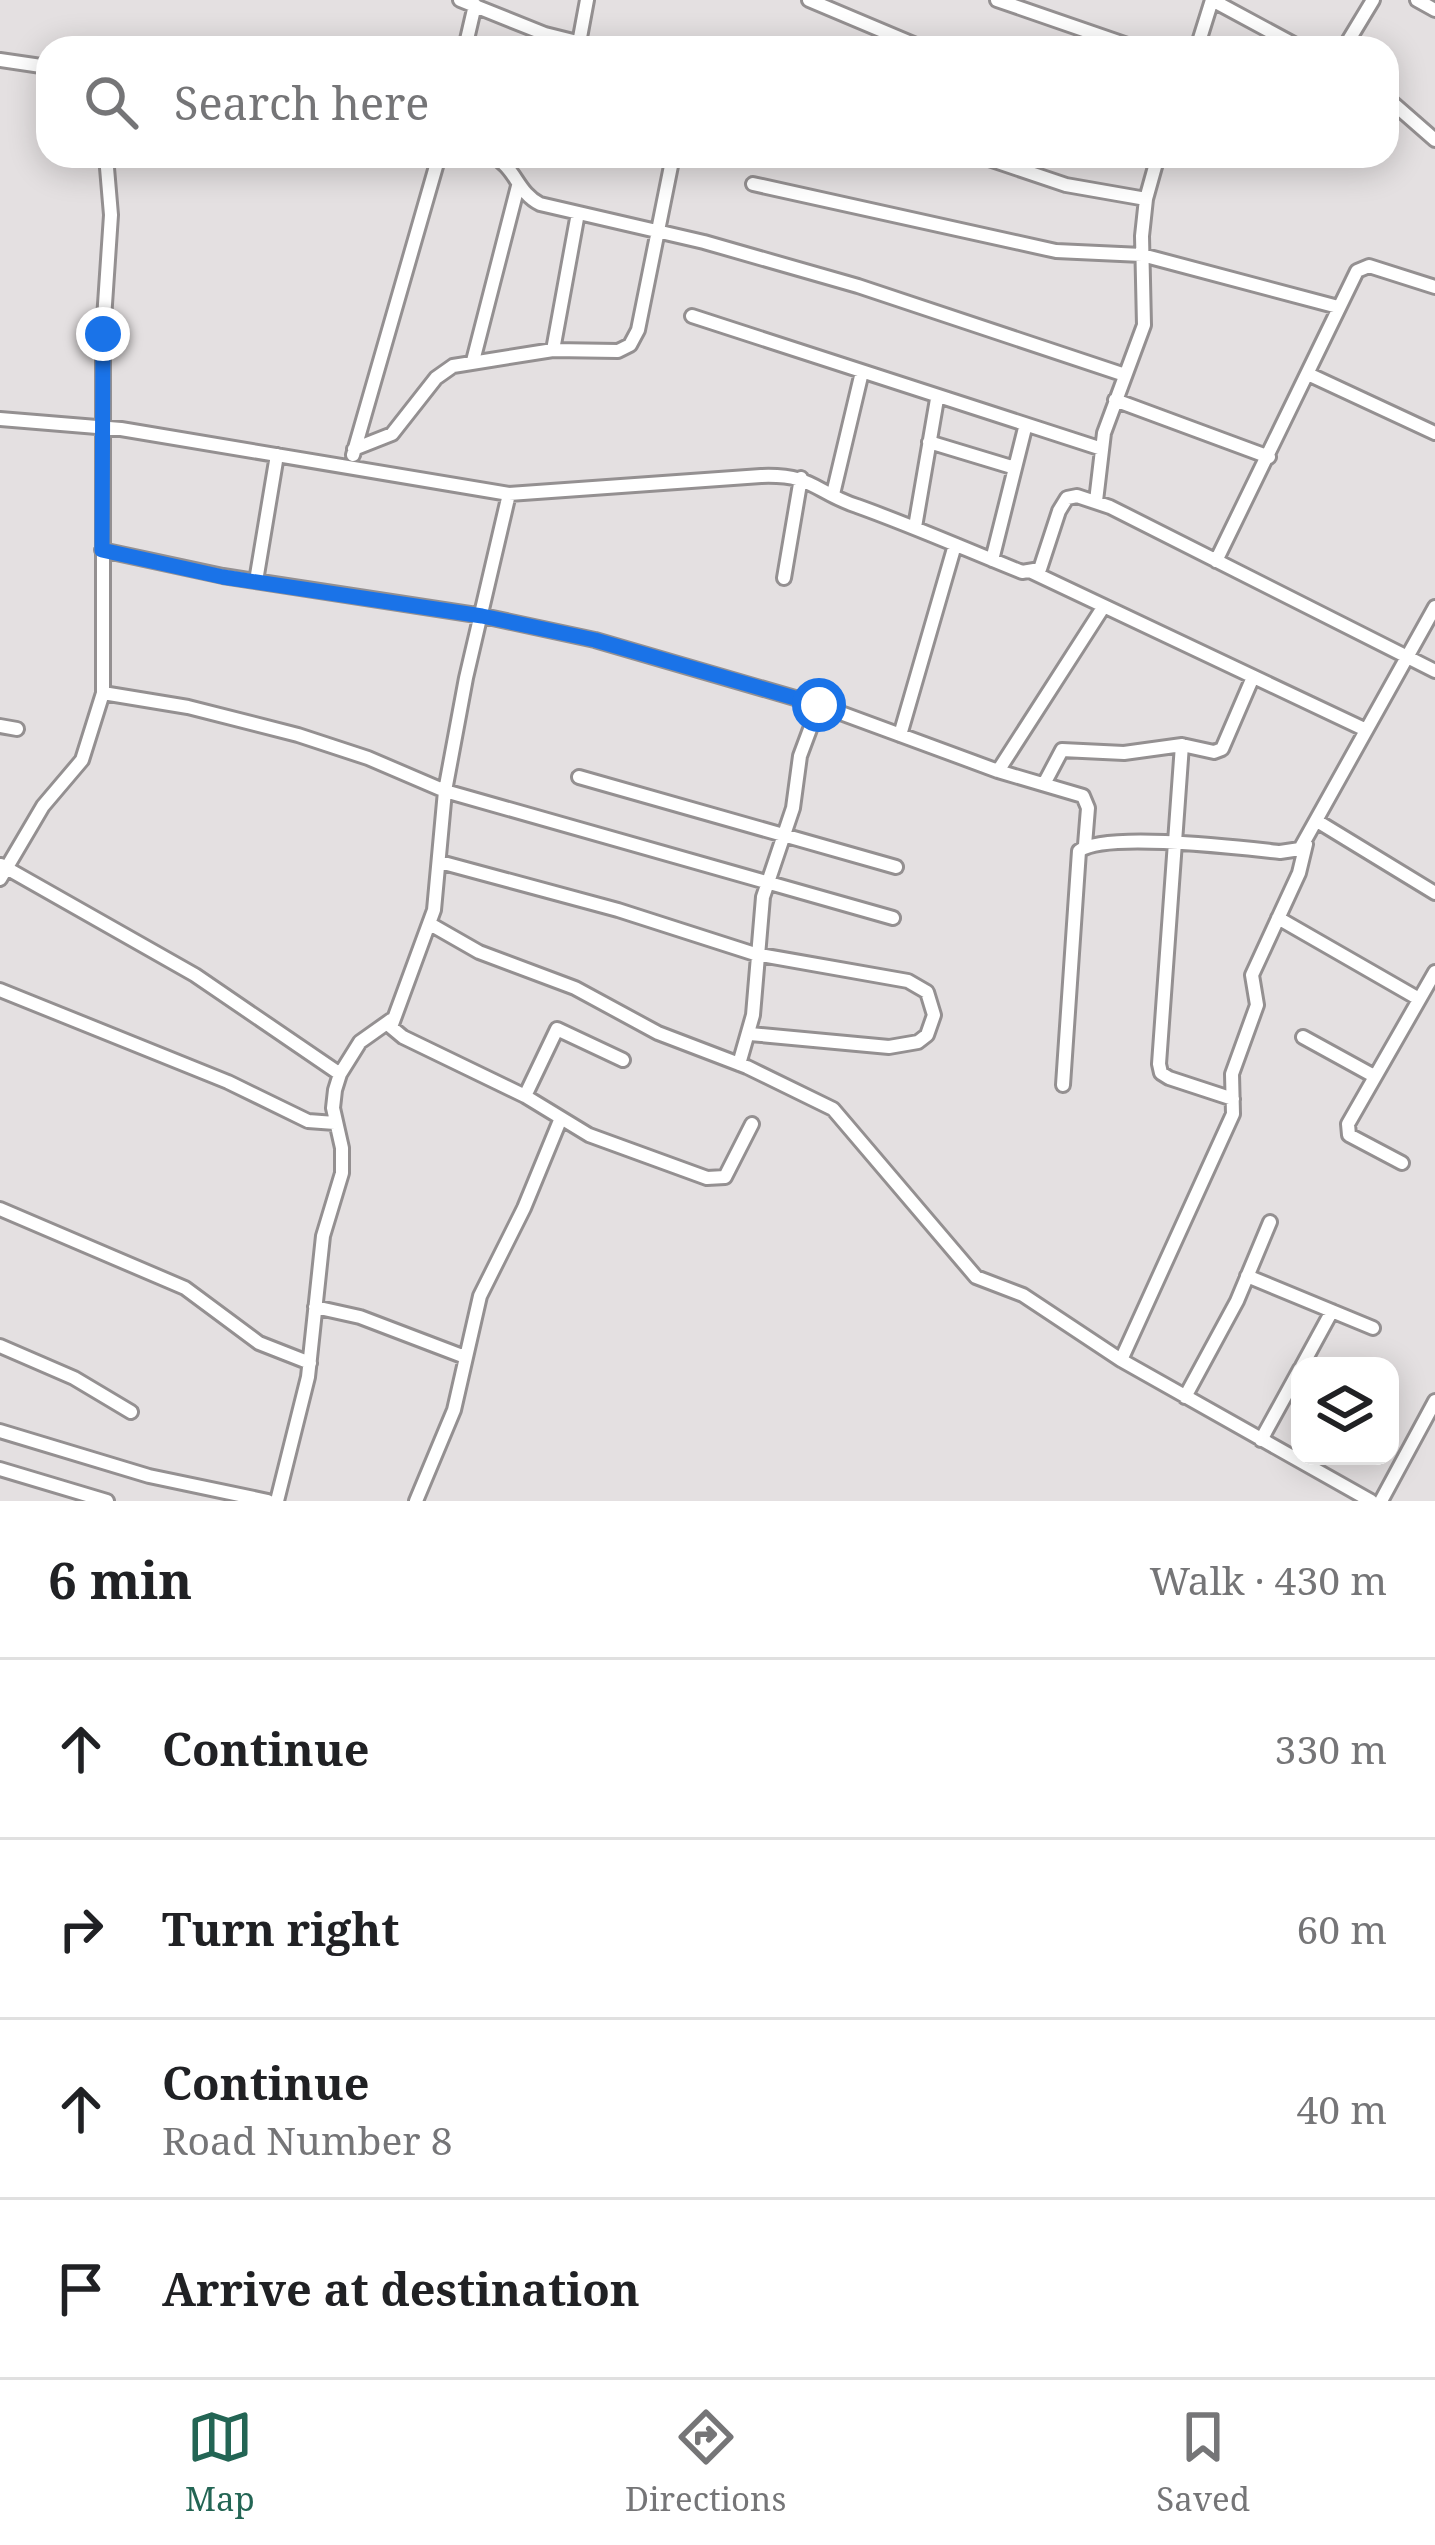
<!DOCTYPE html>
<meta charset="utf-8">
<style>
:root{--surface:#fff;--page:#f6f6f6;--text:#202124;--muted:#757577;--line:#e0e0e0;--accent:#236554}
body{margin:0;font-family:"Noto Serif",serif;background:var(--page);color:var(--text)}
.controls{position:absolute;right:36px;bottom:36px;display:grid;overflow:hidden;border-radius:24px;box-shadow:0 6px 30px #0003}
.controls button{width:108px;height:108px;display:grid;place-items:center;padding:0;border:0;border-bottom:3px solid var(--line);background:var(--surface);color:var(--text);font:60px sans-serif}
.stop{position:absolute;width:36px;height:36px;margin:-27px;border:9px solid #1a73e8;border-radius:50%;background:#fff}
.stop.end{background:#1a73e8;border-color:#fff;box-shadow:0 3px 12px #0008}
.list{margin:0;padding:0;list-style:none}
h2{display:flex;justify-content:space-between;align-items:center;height:156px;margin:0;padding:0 48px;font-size:51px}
h2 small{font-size:39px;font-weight:400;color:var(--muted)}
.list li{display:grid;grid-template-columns:78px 1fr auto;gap:36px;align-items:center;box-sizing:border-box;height:180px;padding:0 48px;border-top:3px solid var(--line)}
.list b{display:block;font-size:45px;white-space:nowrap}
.list p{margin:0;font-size:39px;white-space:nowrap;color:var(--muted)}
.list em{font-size:39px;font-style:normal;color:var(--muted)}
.icon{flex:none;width:66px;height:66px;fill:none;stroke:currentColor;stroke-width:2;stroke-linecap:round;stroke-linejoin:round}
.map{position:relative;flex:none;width:1435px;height:1501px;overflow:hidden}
.search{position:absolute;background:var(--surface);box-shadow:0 6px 30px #0003;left:36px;right:36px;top:36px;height:132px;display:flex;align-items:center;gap:30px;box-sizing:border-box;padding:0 42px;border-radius:36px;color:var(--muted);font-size:45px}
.sheet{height:876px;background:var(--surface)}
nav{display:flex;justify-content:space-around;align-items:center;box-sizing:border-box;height:168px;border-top:3px solid var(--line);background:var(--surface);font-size:33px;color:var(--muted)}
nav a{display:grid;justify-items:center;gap:6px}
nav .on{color:var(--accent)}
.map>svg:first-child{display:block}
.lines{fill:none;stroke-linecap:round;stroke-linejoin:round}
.street-casing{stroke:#949091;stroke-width:18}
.street{stroke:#fff;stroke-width:12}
.route{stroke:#1a73e8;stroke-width:15}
</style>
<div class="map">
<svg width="1435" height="1501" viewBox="0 0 1435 1501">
<rect width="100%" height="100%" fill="#e4e0e1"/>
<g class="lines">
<g class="street-casing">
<path id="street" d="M460 0 545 34 601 48
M809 0 923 48
M997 0 1136 48
M1212 0 1301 48
M1417 0 1435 10
M579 43 587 0
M465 48 475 5
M1197 48 1212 0
M1344 48 1373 0
M0 60 48 67
M1387 98 1435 140
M491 156C516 166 516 192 540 204L704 242 858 286 1125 375
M980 156 1066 185 1146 199
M753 184 1056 251 1142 255 1338 307
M692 316 1102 449
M553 350 578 213
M473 361 518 186
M1308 374 1435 433
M1115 400 1269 457
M0 419 121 429 509 494 761 476C814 474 814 492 857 506 913 526 967 550 1022 572L1040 569 1059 511 1067 498 1077 496 1110 507 1435 671
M929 442 1015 468
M354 449 392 434 436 378 453 366 553 350 618 351 630 345 638 330 673 156
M353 455 439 156
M509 494 466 678 445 791 434 910 391 1027 403 1037 525 1096 589 1135 707 1178 725 1177 752 1124
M833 494 862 372
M1096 501 1104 433 1144 325 1142 236 1146 199 1158 156
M915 527 937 399
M102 550 223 576 483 616 595 640 819 705 998 771 1083 796 1088 808 1085 845
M992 560 1025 428
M1216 561 1357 271 1369 266 1435 287
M1032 572 1364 729
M784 578 801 478
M256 581 277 455
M103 693 188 707 298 735 368 758 445 791 893 918
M0 726 17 729
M900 735 955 545
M1182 745 1159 1064 1161 1073 1169 1078 1233 1099
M998 771 1104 606
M579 777 896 867
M1044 784 1062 750 1124 753 1182 745 1214 752 1222 749 1253 677
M1317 821 1435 893
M440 862 618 910 755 954 908 981 927 992 934 1015 927 1035 918 1042 889 1047 750 1034
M1 865 195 975 340 1074
M0 879 43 806 82 760 103 693V334L111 215 106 156
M1278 918 1419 999
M430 924 479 952 575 988 658 1033 747 1067 833 1109 976 1277 1023 1295 1121 1360 1371 1501
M0 990 228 1082 308 1121 335 1123
M1303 1037 1374 1076
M739 1064 753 1015 763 897 793 808 800 756 819 705
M1063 1085 1079 851C1106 831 1242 848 1280 852L1300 849 1435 607
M525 1096 557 1029 623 1060
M1402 1163 1349 1135 1348 1124 1435 972
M0 1209 185 1288 259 1343 310 1363
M1247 1276 1373 1328
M315 1307 360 1317 465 1357
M0 1346 74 1378 131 1412
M1121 1360 1233 1114 1232 1074 1257 1005 1252 975 1299 873 1306 844
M1302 1366 1332 1311
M1185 1397 1237 1301 1270 1222
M0 1431 149 1476 268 1501
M1261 1440 1300 1369
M0 1469 107 1501
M277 1501 308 1377 323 1236 342 1173V1148L333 1108 335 1090 340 1074 360 1042 391 1020
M416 1501 454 1410 480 1296 524 1208 561 1118
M1381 1501 1435 1401"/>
</g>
<use href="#street" class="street"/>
</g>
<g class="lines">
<path class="route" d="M103 334 102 550 223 577 482 616 595 640 819 705"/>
</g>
</svg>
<div class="controls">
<button><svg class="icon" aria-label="layers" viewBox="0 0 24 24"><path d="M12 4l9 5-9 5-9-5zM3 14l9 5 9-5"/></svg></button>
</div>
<div class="stop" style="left:819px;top:705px"></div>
<div class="stop end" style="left:103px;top:334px"></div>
<div class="search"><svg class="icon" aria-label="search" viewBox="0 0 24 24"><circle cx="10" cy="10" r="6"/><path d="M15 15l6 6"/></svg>Search here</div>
</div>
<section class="sheet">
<h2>6 min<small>Walk · 430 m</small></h2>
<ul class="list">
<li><svg class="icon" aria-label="ahead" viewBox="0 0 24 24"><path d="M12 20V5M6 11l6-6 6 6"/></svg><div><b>Continue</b></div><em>330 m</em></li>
<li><svg class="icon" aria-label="right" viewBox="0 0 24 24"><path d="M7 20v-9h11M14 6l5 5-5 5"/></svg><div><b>Turn right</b></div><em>60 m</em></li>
<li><svg class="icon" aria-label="ahead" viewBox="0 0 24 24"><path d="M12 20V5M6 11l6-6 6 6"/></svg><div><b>Continue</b><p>Road Number 8</p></div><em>40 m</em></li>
<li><svg class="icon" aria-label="arrive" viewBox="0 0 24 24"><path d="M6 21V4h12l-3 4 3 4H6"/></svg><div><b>Arrive at destination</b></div></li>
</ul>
</section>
<nav>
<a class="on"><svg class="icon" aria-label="map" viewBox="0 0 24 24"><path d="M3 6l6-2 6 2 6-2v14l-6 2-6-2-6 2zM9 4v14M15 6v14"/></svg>Map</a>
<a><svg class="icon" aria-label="directions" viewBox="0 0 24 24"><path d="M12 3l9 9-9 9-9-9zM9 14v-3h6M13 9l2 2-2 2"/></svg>Directions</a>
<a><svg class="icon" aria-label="saved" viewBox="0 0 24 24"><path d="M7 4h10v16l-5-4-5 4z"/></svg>Saved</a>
</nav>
